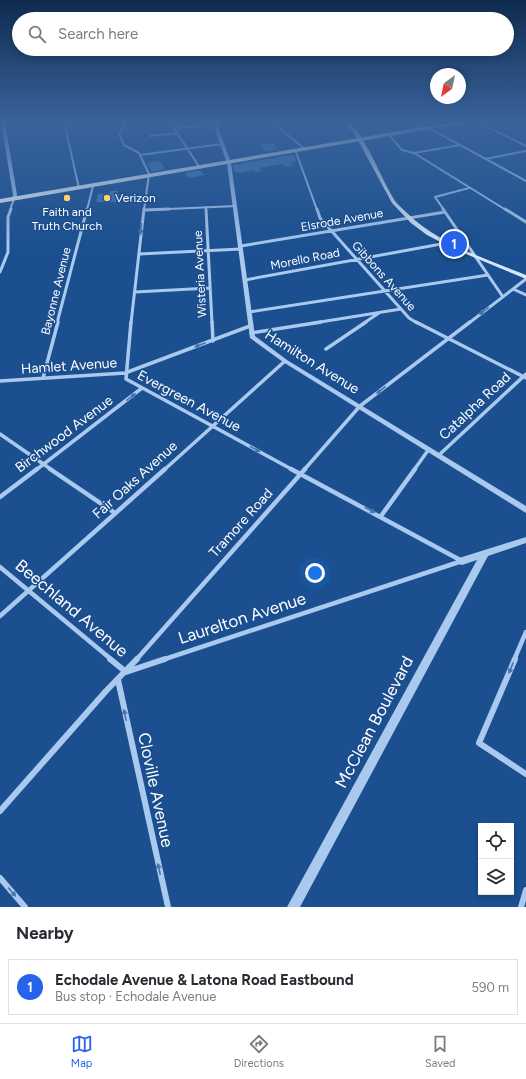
<!DOCTYPE html>
<meta charset="utf-8">
<style>
:root{--surface:#fff;--page:#f7f7f7;--text:#2b2b33;--muted:#7c7c81;--line:#e1e1e2;--accent:#2563eb}
body{margin:0;font-family:Figtree,sans-serif;background:var(--page);color:var(--text)}
.controls{position:absolute;right:12px;bottom:12px;display:grid;overflow:hidden;border-radius:0px;box-shadow:0 2px 6px #0003}
.controls button{width:36px;height:36px;display:grid;place-items:center;padding:0;border:0;border-bottom:1px solid var(--line);background:var(--surface);color:var(--text);font:20px sans-serif}
.compass{position:absolute;left:430px;top:68px;width:36px;height:36px;border-radius:50%;background:var(--surface);box-shadow:0 2px 6px #0003;rotate:213deg}
.you{position:absolute;left:315px;top:573px;width:14px;height:14px;margin:-10px;border:3px solid #fff;border-radius:50%;background:#1a73e8;box-shadow:0 0 0 6px #1a73e833}
.badge{display:grid;place-items:center;width:26px;height:26px;border-radius:50%;background:var(--accent);color:#fff;font-size:13px;font-weight:700}
.pin{position:absolute;translate:-50% -50%;border:2px solid #fff;box-shadow:0 1px 4px #0006}
.list{margin:0;padding:0;list-style:none}
h2{display:flex;justify-content:space-between;align-items:center;height:52px;margin:0;padding:0 16px;font-size:17px}
h2 small{font-size:13px;font-weight:400;color:var(--muted)}
.list li{display:grid;grid-template-columns:26px 1fr auto;gap:12px;align-items:center;box-sizing:border-box;height:56px;margin:0 8px 8px;padding:0 8px;border:1px solid var(--line);border-radius:0px}
.list b{display:block;font-size:15px;white-space:nowrap}
.list p{margin:0;font-size:13px;white-space:nowrap;color:var(--muted)}
.list em{font-size:13px;font-style:normal;color:var(--muted)}
.icon{flex:none;width:22px;height:22px;fill:none;stroke:currentColor;stroke-width:2;stroke-linecap:round;stroke-linejoin:round}
.map{position:relative;flex:none;width:526px;height:907px;overflow:hidden}
.search{position:absolute;background:var(--surface);box-shadow:0 2px 6px #0003;left:12px;right:12px;top:12px;height:44px;display:flex;align-items:center;gap:10px;box-sizing:border-box;padding:0 14px;border-radius:22px;color:var(--muted);font-size:15px}
.sheet{height:116px;background:var(--surface)}
nav{display:flex;justify-content:space-around;align-items:center;box-sizing:border-box;height:56px;border-top:1px solid var(--line);background:var(--surface);font-size:11px;color:var(--muted)}
nav a{display:grid;justify-items:center;gap:2px}
nav .on{color:var(--accent)}
.map>svg:first-child{display:block}
.building{fill:#4478b7}
.lines{fill:none;stroke-linecap:round;stroke-linejoin:round}
.minor-far4{stroke:#a9c9ee;stroke-width:2}
.minor-far3{stroke:#a9c9ee;stroke-width:3}
.minor-far2{stroke:#a9c9ee;stroke-width:3.5}
.minor-far1{stroke:#a9c9ee;stroke-width:4.5}
.minor{stroke:#a9c9ee;stroke-width:6}
.tertiary{fill:#a9c9ee;fill-rule:evenodd}
.secondary{fill:#d6e6fa;fill-rule:evenodd}
.primary{fill:#f0f6ff;fill-rule:evenodd}
.oneway{fill:#4674ac}
.poi-dot{fill:#ffd166;stroke:#1b4f8f;stroke-width:1.5}
.labels{text-anchor:middle;dominant-baseline:central;stroke-width:3;stroke-linejoin:round;paint-order:stroke}
.far-poi-label{font-size:12px;fill:#fff;stroke:#1b4f8f;text-anchor:start}
.far-street-label{font-size:12px;fill:#fff;stroke:#1b4f8f}
.street-label{font-size:14px;fill:#fff;stroke:#1b4f8f}
.near-street-label{font-size:17px;fill:#fff;stroke:#1b4f8f}
</style>
<div class="map">
<svg width="526" height="907" viewBox="0 0 526 907">
<rect width="100%" height="100%" fill="#1b4f8f"/>
<path class="building" d="M274 143 277 149 265 152 261 144Z
M290 155H294L296 161 289 163 293 166 286 167 282 164 259 168 262 171 255 172 253 170 236 173 235 171H234L233 165Z
M160 161 165 169 152 172 147 163Z
M199 170 205 175 189 178 185 173Z
M110 191H118L116 202H96L98 194 110 193Z"/>
<g class="lines">
<path class="minor-far4" d="M64 122 79 188
M125 122V126L119 133 124 145 139 153 149 174 144 210
M170 122 200 168
M272 122 306 150
M410 122 426 131
M478 122 526 146
M174 128 216 125
M429 128 526 181
M150 136 177 133
M390 136 402 150 414 153 506 210
M296 152 317 210
M414 153 460 145
M140 155 222 144
M485 159 526 151
M206 207V210
M10 210 14 199
M87 210 93 186
M146 210 236 206
M444 210 435 197 469 188"/>
<path class="minor-far3" d="M206 209 212 323
M317 209 320 218 409 318 417 323
M443 209 503 297
M505 209 526 222
M144 210 169 209
M241 246 445 212
M139 254 241 249
M0 272 8 252V217L11 209
M245 280 463 240
M513 289 526 295
M135 292 210 288
M249 312 488 275
M57 323 87 209
M131 323 144 209
M314 323 401 309
M364 323 379 313
M469 323 526 279"/>
<path class="minor-far2" d="M131 322 126 379 293 470
M212 322 213 341
M416 322 526 378
M251 333 321 322
M326 349 366 322
M43 378 58 322
M0 381 125 373 250 326
M0 434 52 470
M439 455 526 374
M36 470 142 388
M164 470 285 361
M304 470 360 406 470 322
M414 470 429 449"/>
<path class="minor-far1" d="M50 469 115 513
M291 469 462 561
M0 497 37 469
M381 516 415 469
M0 567 112 660
M0 616 165 469
M136 660 305 469
M162 660 462 561
M514 660 526 632"/>
<path class="minor" d="M110 659 126 672 165 659
M515 659 479 743 526 774
M118 680 168 907
M0 811 106 691 137 659
M0 878 25 907
M521 907 526 890"/>
<path class="tertiary" d="M1 122H5L17 195 16 199 14 200 12 199 13 195Z
M214 122H218L219 130 231 163 255 336 287 360 526 506V513L283 362 250 338 227 163 215 130Z
M526 537V543L488 556 300 907H287L477 560 462 565 459 564 458 561 459 558Z"/>
<path class="secondary" d="M349 122C370 144 379 175 395 201 398 205 402 208 406 212 438 244 484 258 526 275V279L454 249 427 235 411 223 392 203 354 133 344 122Z"/>
<path class="primary" d="M452 122H476L456 126 454 125 0 203V199Z"/>
</g>
<defs><path id="oneway-solid" d="M-6-.8H1V-3.2L6.5 0L1 3.2V.8H-6Z"/></defs>
<g class="oneway">
<use href="#oneway-solid" transform="translate(141 229) rotate(96)"/>
<use href="#oneway-solid" transform="translate(484 311) rotate(142)"/>
<use href="#oneway-solid" transform="translate(200 345) rotate(159)"/>
<use href="#oneway-solid" transform="translate(381 390) rotate(142)"/>
<use href="#oneway-solid" transform="translate(131 397) rotate(-37)"/>
<use href="#oneway-solid" transform="translate(255 449) rotate(28)"/>
<use href="#oneway-solid" transform="translate(370 510) rotate(28)"/>
<use href="#oneway-solid" transform="translate(511 668) rotate(113)"/>
<use href="#oneway-solid" transform="translate(125 715) rotate(-102)"/>
<use href="#oneway-solid" transform="translate(159 869) rotate(-102)"/>
<use href="#oneway-solid" transform="translate(12 892) rotate(50)"/>
</g>
<linearGradient id="sky" x2="0" y2="1"><stop stop-color="#0f2b4f"/><stop offset="0.49" stop-color="#39639b"/><stop offset="1" stop-color="#39639b" stop-opacity="0"/></linearGradient>
<rect width="526" height="249" fill="url(#sky)"/>
<g class="poi-dot">
<circle cx="67" cy="198" r="4"/>
<circle cx="107" cy="198" r="4"/>
</g>
<g class="labels">
<g class="far-poi-label">
<text x="115" y="198">Verizon</text>
<text x="67" y="212" text-anchor="middle">Faith and<tspan x="67" dy="14">Truth Church</tspan></text>
</g>
<g class="far-street-label">
<text transform="translate(342 220) rotate(-10)">Elsrode Avenue</text>
<text transform="translate(305 259) rotate(-11)">Morello Road</text>
<text transform="translate(200 274) rotate(-93)">Wisteria Avenue</text>
<text transform="translate(384 276) rotate(48)">Gibbons Avenue</text>
<text transform="translate(56 291) rotate(-76)">Bayonne Avenue</text>
</g>
<g class="street-label">
<text transform="translate(312 362) rotate(32)">Hamilton Avenue</text>
<text transform="translate(69 366) rotate(-4)">Hamlet Avenue</text>
<text transform="translate(189 401) rotate(28)">Evergreen Avenue</text>
<text transform="translate(475 406) rotate(-43)">Catalpha Road</text>
<text transform="translate(64 434) rotate(-37)">Birchwood Avenue</text>
<text transform="translate(135 480) rotate(-42)">Fair Oaks Avenue</text>
<text transform="translate(241 523) rotate(-48)">Tramore Road</text>
</g>
<g class="near-street-label">
<text transform="translate(72 608) rotate(40)">Beechland Avenue</text>
<text transform="translate(242 618) rotate(-18)">Laurelton Avenue</text>
<text transform="translate(374 722) rotate(-62)">McClean Boulevard</text>
<text transform="translate(156 790) rotate(78)">Cloville Avenue</text>
</g>
</g>
</svg>
<div class="controls">
<button><svg class="icon" aria-label="locate" viewBox="0 0 24 24"><circle cx="12" cy="12" r="6"/><path d="M12 2v4M12 18v4M2 12h4M18 12h4"/></svg></button>
<button><svg class="icon" aria-label="layers" viewBox="0 0 24 24"><path d="M12 4l9 5-9 5-9-5zM3 14l9 5 9-5"/></svg></button>
</div>
<svg class="compass" viewBox="-18 -18 36 36"><path d="M0-13l5 13h-10z" fill="#e53935"/><path d="M0 13l5-13h-10z" fill="#7c7c81"/></svg>
<div class="you"></div>
<div class="pin badge" style="left:454px;top:244px">1</div>
<div class="search"><svg class="icon" aria-label="search" viewBox="0 0 24 24"><circle cx="10" cy="10" r="6"/><path d="M15 15l6 6"/></svg>Search here</div>
</div>
<section class="sheet">
<h2>Nearby<small></small></h2>
<ul class="list">
<li><span class="badge">1</span><div><b>Echodale Avenue &amp; Latona Road Eastbound</b><p>Bus stop · Echodale Avenue</p></div><em>590 m</em></li>
</ul>
</section>
<nav>
<a class="on"><svg class="icon" aria-label="map" viewBox="0 0 24 24"><path d="M3 6l6-2 6 2 6-2v14l-6 2-6-2-6 2zM9 4v14M15 6v14"/></svg>Map</a>
<a><svg class="icon" aria-label="directions" viewBox="0 0 24 24"><path d="M12 3l9 9-9 9-9-9zM9 14v-3h6M13 9l2 2-2 2"/></svg>Directions</a>
<a><svg class="icon" aria-label="saved" viewBox="0 0 24 24"><path d="M7 4h10v16l-5-4-5 4z"/></svg>Saved</a>
</nav>
